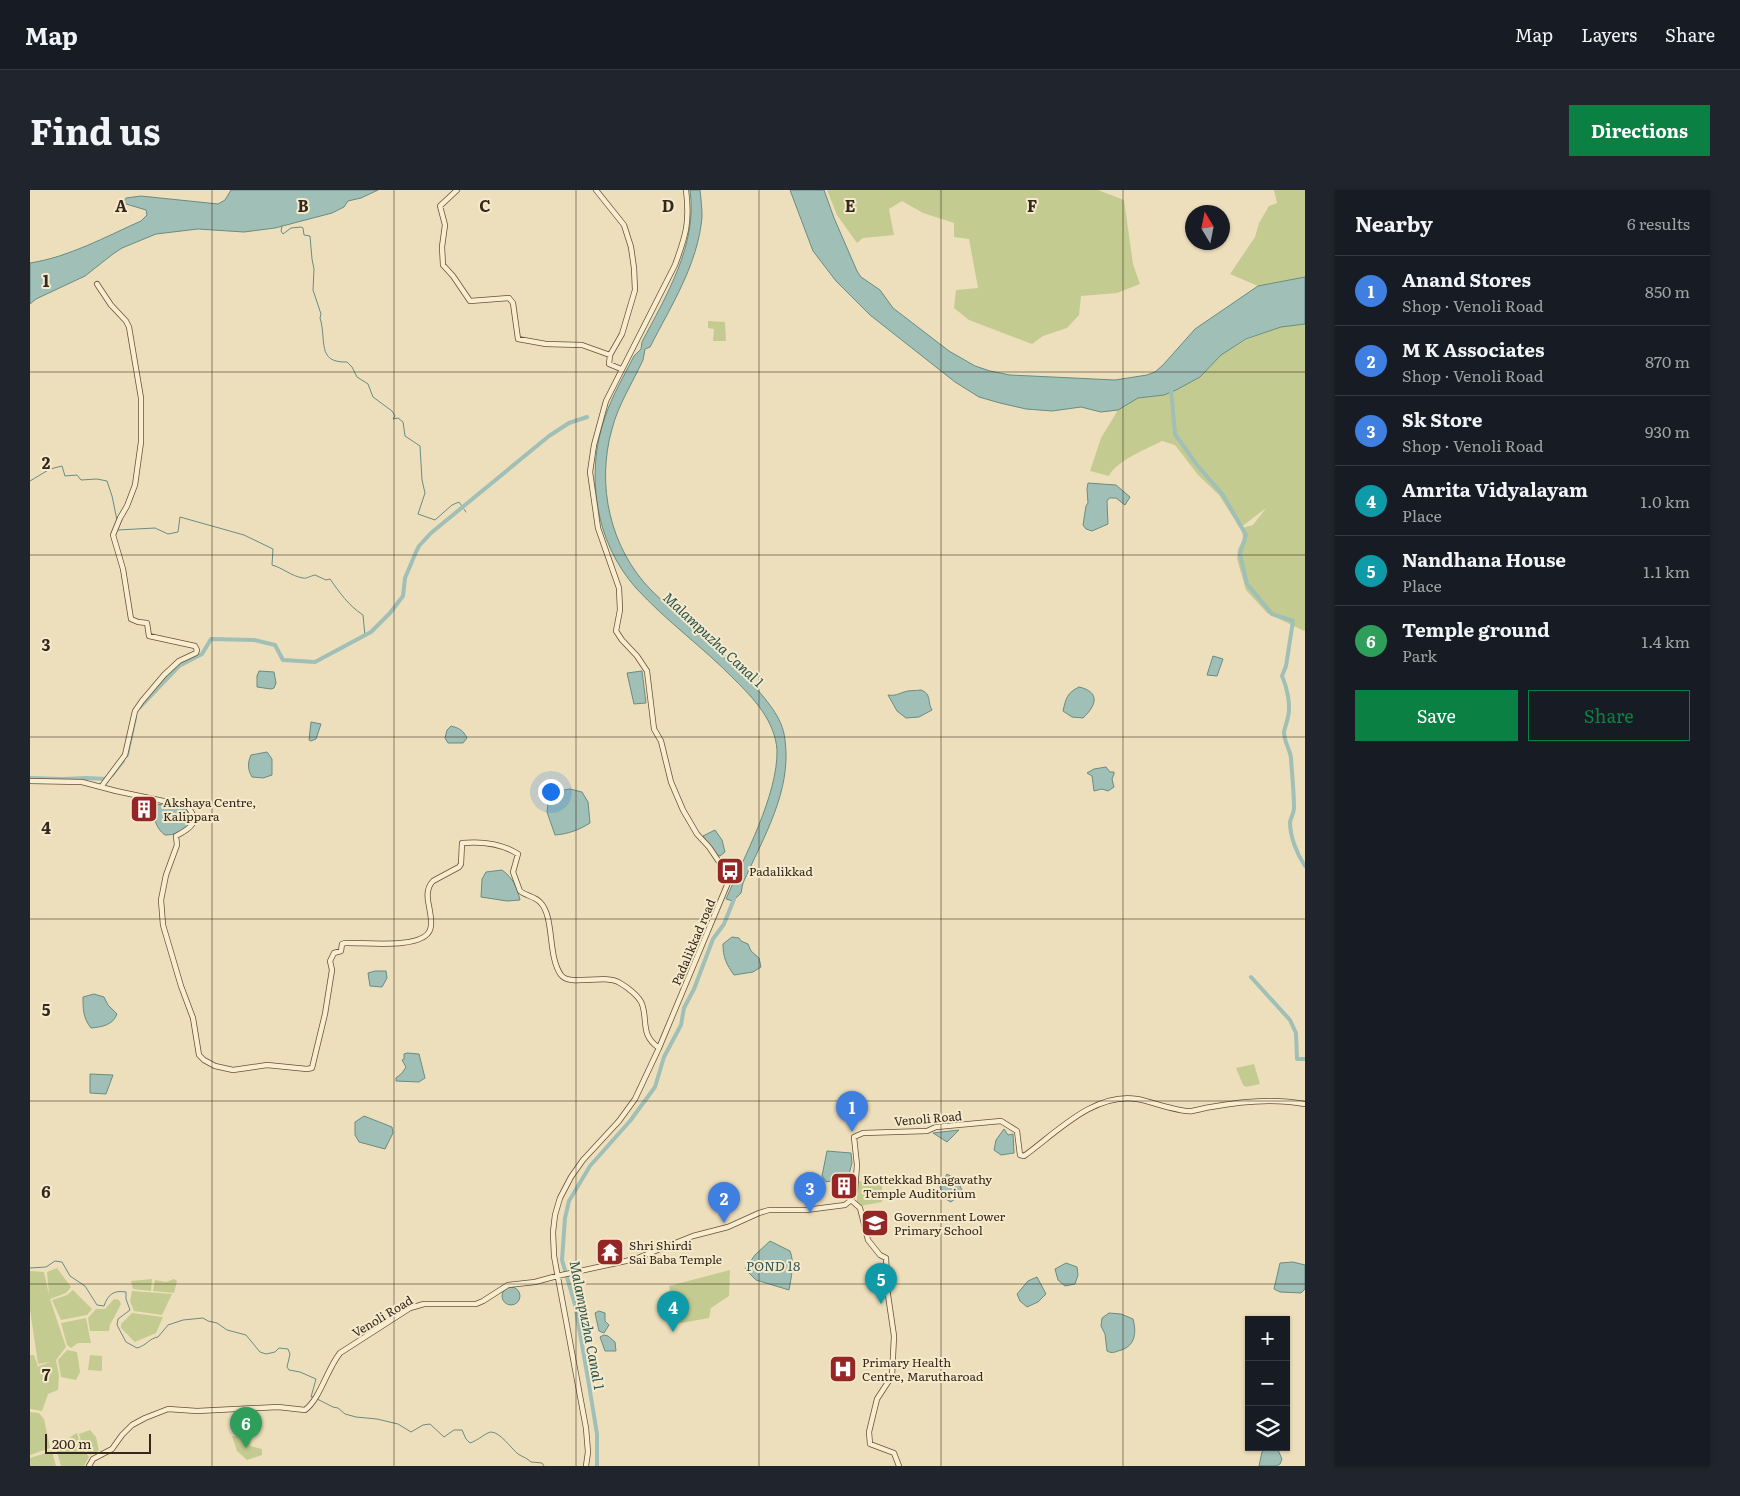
<!DOCTYPE html>
<meta charset="utf-8">
<style>
:root{--surface:#171b24;--page:#20242c;--text:#f1f3f6;--muted:#9ea1a6;--line:#363941;--accent:#0b8043}
body{margin:0;font-family:Literata,serif;background:var(--page);color:var(--text)}
.controls{position:absolute;right:15px;bottom:15px;display:grid;overflow:hidden;border-radius:0px;box-shadow:0 1px 4px #0004}
.controls button{width:45px;height:45px;display:grid;place-items:center;padding:0;border:0;border-bottom:1px solid var(--line);background:var(--surface);color:var(--text);font:25px sans-serif}
.compass{position:absolute;left:1155px;top:15px;width:45px;height:45px;border-radius:50%;background:var(--surface);box-shadow:0 1px 4px #0004;rotate:350deg}
.scale{position:absolute;left:15px;bottom:12px;width:106px;box-sizing:border-box;padding-left:5px;border:2px solid #34271b;border-top:0;font-size:14px;line-height:18px;white-space:nowrap;color:#34271b;-webkit-text-stroke:4px #f5eacb;paint-order:stroke}
.you{position:absolute;left:520px;top:601px;width:18px;height:18px;margin:-12px;border:4px solid #fff;border-radius:50%;background:#1a73e8;box-shadow:0 0 0 8px #1a73e833}
.badge{display:grid;place-items:center;width:32px;height:32px;border-radius:50%;background:var(--accent);color:#fff;font-size:16px;font-weight:700}
.pin{position:absolute;translate:-50% -41px;filter:drop-shadow(0 1px 2px #0008)}
.pin::after{content:'';position:absolute;top:26px;width:18px;height:15px;background:inherit;clip-path:polygon(0 0,100% 0,50% 100%)}
.list{margin:0;padding:0;list-style:none}
h2{display:flex;justify-content:space-between;align-items:center;height:65px;margin:0;padding:0 20px;font-size:21px}
h2 small{font-size:16px;font-weight:400;color:var(--muted)}
.list li{display:grid;grid-template-columns:32px 1fr auto;gap:15px;align-items:center;box-sizing:border-box;height:70px;padding:0 20px;border-top:1px solid var(--line)}
.list b{display:block;font-size:19px;white-space:nowrap}
.list p{margin:0;font-size:16px;white-space:nowrap;color:var(--muted)}
.list em{font-size:16px;font-style:normal;color:var(--muted)}
.actions{display:flex;gap:10px;padding:15px 20px}
.actions a{flex:1;padding:11px 0;border:1px solid var(--accent);border-radius:0px;text-align:center;font-size:18px;color:var(--accent)}
.actions .main{background:var(--accent);color:#fff}
.icon{flex:none;width:28px;height:28px;fill:none;stroke:currentColor;stroke-width:2;stroke-linecap:round;stroke-linejoin:round}
.map{position:relative;flex:none;width:1275px;height:1276px;overflow:hidden;border-radius:0px}
header{display:flex;align-items:center;gap:30px;box-sizing:border-box;height:70px;padding:0 25px;background:var(--surface);border-bottom:1px solid var(--line)}
header strong{font-size:24px}
nav{display:flex;gap:28px;margin-inline-start:auto;font-size:18px}
.intro{display:flex;align-items:center;justify-content:space-between;box-sizing:border-box;height:120px;padding:0 30px}
h1{margin:0;font-size:35px}
.button{padding:12px 22px;border-radius:0px;background:var(--accent);color:#fff;font-size:18px;font-weight:700}
main{display:flex;gap:30px;padding:0 30px}
aside{flex:1;background:var(--surface);border-radius:0px;box-shadow:0 1px 4px #0004}
.map>svg:first-child{display:block}
.green{fill:#c4cb90}
.water{fill:#a0bfb6;stroke:#688c83}
.lines{fill:none;stroke-linecap:round;stroke-linejoin:round}
.stream{stroke:#688c83;stroke-width:1}
.canal{stroke:#a0bfb6;stroke-width:4}
.secondary-casing{stroke:#665039;stroke-width:6}
.secondary{stroke:#f9edcf;stroke-width:4.5}
.grid{fill:none;stroke:#34271b;stroke-width:1;stroke-opacity:0.55}
.labels{text-anchor:middle;dominant-baseline:central;stroke-width:4;stroke-linejoin:round;paint-order:stroke}
.poi-label{font-size:12px;fill:#34271b;stroke:#f5eacb;text-anchor:start}
.street-label{font-size:12px;fill:#34271b;stroke:#f5eacb}
.water-label{font-size:14px;font-style:italic;fill:#295452;stroke:#f5eacb}
.grid-label{font-size:16px;text-anchor:middle;font-weight:bold;fill:#34271b;stroke:#f5eacb;stroke-width:4;stroke-linejoin:round;paint-order:stroke}
</style>
<header>
<strong>Map</strong>
<nav><a>Map</a><a>Layers</a><a>Share</a></nav>
</header>
<div class="intro"><h1>Find us</h1><a class="button">Directions</a></div>
<main>
<div class="map">
<svg width="1275" height="1276" viewBox="0 0 1275 1276">
<rect width="100%" height="100%" fill="#eedfbc"/>
<path class="green" d="M797 0H1068L1094 10 1103 74 1110 94 1087 103 1051 106 1049 125 1037 138 1013 146 1002 154 939 130 924 118 926 100 948 98 939 49 924 47V33L893 23 872 11 859 19 864 45 833 48 827 53 807 25Z
M1244 0H1275V87L1228 96 1200 84 1225 47 1229 33 1239 16 1247 13Z
M678 131 695 132 696 151H683L684 139 678 138Z
M1275 134V440L1274 441 1237 423 1216 400 1207 369 1208 359 1213 350 1212 338 1223 335 1236 318 1210 338 1189 305 1168 285 1145 255 1132 251C1117 259 1087 270 1079 286L1060 281 1071 248 1088 220 1108 208 1134 205 1146 200 1170 187 1191 165 1216 150 1251 137Z
M1224 874 1230 894 1216 897 1213 895 1206 878Z
M827 991 852 994V1012L830 1016 827 1012Z
M27 1078 41 1097 36 1103 20 1109 36 1157 26 1170 29 1185 28 1200 18 1204 12 1221 0 1219V1165H4L8 1176 4 1178 20 1172 8 1174 0 1120V1081L14 1082 19 1105 17 1082Z
M700 1080 699 1106 681 1118 679 1128 646 1134 639 1096Z
M122 1089 121 1101 103 1099 101 1091Z
M144 1089 147 1091 144 1103 123 1101 125 1090 136 1092Z
M43 1100 62 1119 57 1125 31 1130 22 1110 37 1105Z
M102 1101 142 1104 132 1125 104 1121 100 1111Z
M84 1109 89 1110 91 1114 80 1135 79 1141H60L58 1128 66 1119H75Z
M102 1123 133 1127 126 1143 105 1152 91 1138V1134Z
M56 1128 61 1153H48L41 1158 37 1155 31 1133Z
M37 1160 47 1162 50 1182 46 1190 31 1187 28 1170Z
M60 1165 72 1166V1181L58 1180Z
M0 1222 9 1223 14 1229 20 1258 0 1265Z
M60 1240 66 1247 69 1261 60 1265 52 1255 49 1244Z
M47 1243 50 1253 59 1267 54 1276H31L26 1258C35 1254 38 1247 47 1243Z
M202 1246 221 1247 220 1256 232 1259V1265L217 1270 207 1261Z
M22 1261 26 1276H0V1268Z"/>
<path class="water" d="M201 0H348L331 8 318 11 314 17 302 23 245 38 214 42 168 39 126 44 92 58 83 64 55 86 6 109 0 114V73C39 67 75 47 111 31L117 25 116 20 96 14 94 11 96 8 111 6 188 14 195 10Z
M660 0H670C671 9 672 18 672 27 668 74 641 116 620 157L615 159 613 170C603 192 588 215 582 239 566 295 580 358 621 400 653 432 692 457 721 492 735 509 753 527 755 550 762 601 733 648 713 693L711 703 703 711 696 709C714 667 748 605 747 560 745 531 724 509 705 490 674 458 636 431 606 398 565 352 555 284 575 227 582 206 594 186 604 166L611 159 612 152C636 106 668 54 660 0Z
M760 0H794L804 28 827 81 831 87 850 100 863 118 919 161 945 176 960 181 980 185 1085 190 1117 185 1125 182 1133 175 1165 139 1228 96 1275 87V134L1251 137 1216 149 1191 165 1170 187 1146 200 1134 205 1108 208 1088 220 1071 222 1051 217 1022 221 996 219 970 213 949 207 925 192 840 125 806 91 783 61Z
M1058 293 1086 295 1100 307 1095 315 1086 308H1079L1077 311 1078 334 1062 341 1056 339 1053 335 1056 316 1058 313 1057 299Z
M1183 466 1193 469 1187 486 1177 485Z
M229 481 244 482 246 493 244 498 241 499 227 497V486Z
M612 481 616 513 604 514 597 483Z
M1049 497C1071 502 1066 516 1053 528L1042 527 1033 521C1036 508 1037 503 1049 497Z
M891 500C902 504 897 512 902 520L889 527 876 528 867 521 858 505C865 506 868 504 874 502 879 500 885 501 891 500Z
M281 532 291 534 286 549 281 551 279 550Z
M421 536C429 538 433 540 437 548L433 553H418L415 548 417 540Z
M237 562 242 569V585L233 588 222 587C218 580 217 574 221 565Z
M1076 577 1080 582H1084V584L1082 589 1084 597 1078 601 1072 599 1064 601 1062 586 1057 583 1064 579Z
M540 599 552 602 558 612 560 633C549 640 538 644 525 645L517 622 519 605 529 601Z
M124 614 156 617C166 635 153 645 135 645 125 638 123 626 124 614Z
M685 640 692 650 695 662 690 666 685 663 673 646Z
M472 680C484 689 487 697 490 710L477 711 451 707 452 689 456 682Z
M702 747 709 748 711 751 718 754 721 761 729 768 731 777 723 782 704 785C696 774 693 767 693 754Z
M345 781H356L357 788 352 797 340 796 338 783Z
M64 804 74 807 78 815 87 824C83 835 72 837 61 838 53 828 53 819 53 807Z
M377 863 389 864 395 888 389 892 366 891V888L372 883 376 877 372 870 374 869V864Z
M60 884 83 885 76 904 60 903Z
M334 926 362 937 363 943 355 959 329 952 325 945V932Z
M974 939 978 945 983 944 984 963 971 965 964 960 966 950Z
M929 940 917 952 903 943Z
M797 961 821 963 822 973 819 984 806 990 796 992 792 986Z
M917 984 927 990 933 1002 921 1012 914 1008 910 997Z
M740 1051 760 1061C765 1073 761 1088 759 1100L726 1090 715 1079 725 1065Z
M1263 1072 1275 1075V1099L1271 1103 1250 1102 1244 1099 1250 1073Z
M1036 1073 1047 1077 1048 1085 1045 1094 1035 1096 1028 1090 1025 1079Z
M1007 1087 1016 1104 1008 1112 997 1117 990 1111 987 1104 998 1091Z
M472 1106a9 9 0 1 1 18 0a9 9 0 1 1-18 0Z
M569 1121 575 1123V1131L579 1135 574 1143 569 1141 565 1123Z
M1079 1123 1091 1124 1103 1129C1107 1144 1105 1157 1088 1161 1083 1163 1081 1163 1077 1161L1075 1144 1071 1136 1072 1128Z
M574 1145 578 1146 585 1152 586 1161H575L570 1147Z
M1236 1257H1242L1248 1260 1252 1269 1250 1274 1246 1276H1229L1232 1262Z"/>
<g class="lines">
<path class="stream" d="M252 36 251 41 253 44 261 38 271 37 273 38 274 45 280 46 282 69 284 79 283 100 291 124 290 128C297 150 286 173 317 172L322 177 327 187 338 194 343 207 362 221 365 226 363 229 368 228 373 232 375 246 390 256 392 290 395 303 388 324 405 330 422 315 429 312 436 322
M0 291 20 279 32 276 35 286 47 285 51 290 67 289 77 291 82 306 87 330
M88 340 125 338 138 344 148 342 150 327 214 345 243 359 242 375C253 378 261 386 273 388 276 389 280 386 285 385L296 390 300 389C310 403 318 415 333 425L335 446
M0 1078 16 1077 25 1071 32 1072 40 1086 55 1096 67 1115 74 1116C78 1104 84 1100 96 1102V1109L100 1120 88 1129 87 1135 96 1152 107 1158C117 1155 120 1148 128 1147L138 1135 153 1130 173 1128 178 1131 187 1133 197 1140 216 1145 230 1162 236 1164 245 1162 249 1158 258 1159 260 1164 257 1177 259 1180 270 1182 286 1189 281 1207H283
M287 1209 303 1217 308 1218 315 1224 326 1227 347 1229 368 1234 381 1242 393 1235 400 1234 414 1247 424 1240H432L436 1249 440 1253C447 1251 457 1242 461 1242 470 1242 481 1258 488 1264 493 1267 497 1268 501 1272L512 1273 514 1276"/>
<path class="canal" d="M1141 199 1145 244 1167 275 1193 305 1216 345 1210 364 1217 394 1242 424 1263 431 1256 476 1252 486C1257 497 1261 515 1258 527 1257 532 1255 537 1254 542 1254 552 1260 559 1261 568 1262 585 1264 601 1264 618 1264 623 1261 627 1260 632 1260 647 1267 664 1275 676
M110 517 149 476 172 464 181 449 224 450 245 455 253 470 285 472 341 442 360 423 373 406 375 388 386 362 389 356 401 343 519 246 539 233 557 227
M97 565 105 528
M82 585 93 571
M0 588 32 589 56 588 77 589
M1221 787 1260 830 1266 843 1267 869H1275
M567 1276V1244L558 1189 545 1115 532 1070 535 1028 539 1011 560 976 600 931 625 897 634 867 651 835 654 818 664 799 683 749 694 734 704 709"/>
<g class="secondary-casing">
<path id="secondary" d="M427 0 410 16 415 35 412 57 413 75 423 86 440 111 479 108 483 113 488 149 516 154 552 155 580 165
M566 0 594 35 601 57 604 78 605 100 592 144 580 165 579 174 591 179
M67 94 81 115 96 131 99 137 111 208V252L105 295 97 316 90 328 83 345 93 379 101 429 108 432 117 433 119 446 165 456 167 460 166 463 149 471 134 485 112 511 105 521 95 565 71 597
M0 591 52 592 86 601 157 616C171 632 161 638 146 646L147 655 136 685 131 710 133 735 151 796 163 828 169 865 174 870 185 876 203 880 237 875 277 879 282 878 295 824 302 780 300 771 304 763 311 761 312 754 315 753C333 752 392 760 400 740 403 733 400 723 399 716 397 708 396 698 403 691L429 677 431 674 432 653C453 651 471 653 488 664L483 682 490 701C496 706 504 706 510 712 525 727 517 765 531 785 540 797 574 783 590 793 597 797 609 806 612 814 618 831 610 845 629 858
M821 1010 830 1018 838 1050 850 1065 856 1068 858 1105 864 1146 862 1186 847 1209 839 1242 840 1254 864 1263 869 1276
M59 1276 63 1269 82 1259 92 1245 102 1235 115 1228 138 1219 167 1221 248 1217 275 1220C290 1209 297 1179 310 1163L380 1118 394 1114H446L453 1111 478 1095 505 1092 527 1086 605 1069 663 1046 698 1037 729 1023 739 1020H776L815 1015 821 1010 825 1000 827 975 824 947 833 943 897 941 906 937 971 931 987 941 990 965 994 966C1026 943 1064 902 1107 909 1120 911 1151 923 1162 921 1168 920 1174 918 1181 917 1212 911 1243 908 1275 914
M556 1276 558 1262 556 1238 524 1066 523 1042 525 1025 530 1008 541 987 553 970 589 931 605 909 629 858 700 688 679 657 667 644 653 620 641 592 631 551 624 539 617 481 607 466 592 450 586 441 590 420 589 398 568 338 560 282 564 255 576 211 645 75C656 45 660 32 656 0"/>
</g>
<use href="#secondary" class="secondary"/>
</g>
<path class="grid" d="M182 0V1276M364 0V1276M546 0V1276M729 0V1276M911 0V1276M1093 0V1276M0 182H1275M0 365H1275M0 547H1275M0 729H1275M0 911H1275M0 1094H1275"/>
<defs>
<g id="building-square" transform="scale(1.4375)"><rect x="-9" y="-9" width="18" height="18" rx="4" fill="#942625" stroke="#f5eacb"/><path d="M-4-6H4V6H1V3H-1V6H-4ZM-2.5-4.3h1.7v1.8h-1.7ZM.8-4.3h1.7v1.8H.8ZM-2.5-1h1.7V.8h-1.7ZM.8-1h1.7V.8H.8Z" fill="#fff"/></g>
<g id="bus-square" transform="scale(1.4375)"><rect x="-9" y="-9" width="18" height="18" rx="4" fill="#942625" stroke="#f5eacb"/><path d="M-5-6H5V4H4V6H2V4H-2V6H-4V4H-5ZM-3.5-4V0h7V-4ZM-3.5 1.2v1.5H-2V1.2ZM2 1.2v1.5H3.5V1.2Z" fill="#fff"/></g>
<g id="school-square" transform="scale(1.4375)"><rect x="-9" y="-9" width="18" height="18" rx="4" fill="#942625" stroke="#f5eacb"/><path d="M0-5L7-2L0 1L-7-2ZM-4 1L0 2.5L4 1V4Q0 6-4 4Z" fill="#fff"/></g>
<g id="temple-square" transform="scale(1.4375)"><rect x="-9" y="-9" width="18" height="18" rx="4" fill="#942625" stroke="#f5eacb"/><path d="M0-6L5-2H3V0L6.5 2.5H4V6H1.5V3h-3V6H-4V2.5H-6.5L-3 0V-2H-5Z" fill="#fff"/></g>
<g id="hospital-square" transform="scale(1.4375)"><rect x="-9" y="-9" width="18" height="18" rx="4" fill="#942625" stroke="#f5eacb"/><path d="M-5-5h3v3.5h4V-5h3V5h-3V1.5h-4V5h-3Z" fill="#fff"/></g>
</defs>
<g fill-rule="evenodd">
<use href="#building-square" x="114" y="619"/>
<use href="#bus-square" x="700" y="681"/>
<use href="#building-square" x="814" y="996"/>
<use href="#school-square" x="845" y="1033"/>
<use href="#temple-square" x="580" y="1062"/>
<use href="#hospital-square" x="813" y="1179"/>
</g>
<g class="labels">
<g class="poi-label">
<text x="133" y="612">Akshaya Centre,<tspan x="133" dy="14">Kalippara</tspan></text>
<text x="719" y="681">Padalikkad</text>
<text x="833" y="989">Kottekkad Bhagavathy<tspan x="833" dy="14">Temple Auditorium</tspan></text>
<text x="864" y="1026">Government Lower<tspan x="864" dy="14">Primary School</tspan></text>
<text x="599" y="1055">Shri Shirdi<tspan x="599" dy="14">Sai Baba Temple</tspan></text>
<text x="832" y="1172">Primary Health<tspan x="832" dy="14">Centre, Marutharoad</tspan></text>
</g>
<g class="street-label">
<text transform="translate(663 752) rotate(-67)">Padalikkad road</text>
<text transform="translate(898 928) rotate(-5)">Venoli Road</text>
<text transform="translate(352 1126) rotate(-31)">Venoli Road</text>
</g>
<g class="water-label">
<text transform="translate(684 449) rotate(43)">Malampuzha Canal 1</text>
<text x="743" y="1075">POND 18</text>
<text transform="translate(558 1135) rotate(79)">Malampuzha Canal 1</text>
</g>
</g>
<g class="grid-label">
<text x="91" y="22">A</text>
<text x="273" y="22">B</text>
<text x="455" y="22">C</text>
<text x="638" y="22">D</text>
<text x="820" y="22">E</text>
<text x="1002" y="22">F</text>
<text x="16" y="97">1</text>
<text x="16" y="279">2</text>
<text x="16" y="461">3</text>
<text x="16" y="644">4</text>
<text x="16" y="826">5</text>
<text x="16" y="1008">6</text>
<text x="16" y="1191">7</text>
</g>
</svg>
<div class="controls">
<button>+</button>
<button>−</button>
<button><svg class="icon" aria-label="layers" viewBox="0 0 24 24"><path d="M12 4l9 5-9 5-9-5zM3 14l9 5 9-5"/></svg></button>
</div>
<svg class="compass" viewBox="-18 -18 36 36"><path d="M0-13l5 13h-10z" fill="#e53935"/><path d="M0 13l5-13h-10z" fill="#9ea1a6"/></svg>
<div class="scale">200 m</div>
<div class="you"></div>
<div class="pin badge" style="left:822px;top:942px;background:#3f7fe0">1</div>
<div class="pin badge" style="left:694px;top:1033px;background:#3f7fe0">2</div>
<div class="pin badge" style="left:780px;top:1023px;background:#3f7fe0">3</div>
<div class="pin badge" style="left:643px;top:1142px;background:#0f9aa8">4</div>
<div class="pin badge" style="left:851px;top:1114px;background:#0f9aa8">5</div>
<div class="pin badge" style="left:216px;top:1258px;background:#2e9e5b">6</div>
</div>
<aside>
<h2>Nearby<small>6 results</small></h2>
<ul class="list">
<li><span class="badge" style="background:#3f7fe0">1</span><div><b>Anand Stores</b><p>Shop · Venoli Road</p></div><em>850 m</em></li>
<li><span class="badge" style="background:#3f7fe0">2</span><div><b>M K Associates</b><p>Shop · Venoli Road</p></div><em>870 m</em></li>
<li><span class="badge" style="background:#3f7fe0">3</span><div><b>Sk Store</b><p>Shop · Venoli Road</p></div><em>930 m</em></li>
<li><span class="badge" style="background:#0f9aa8">4</span><div><b>Amrita Vidyalayam</b><p>Place</p></div><em>1.0 km</em></li>
<li><span class="badge" style="background:#0f9aa8">5</span><div><b>Nandhana House</b><p>Place</p></div><em>1.1 km</em></li>
<li><span class="badge" style="background:#2e9e5b">6</span><div><b>Temple ground</b><p>Park</p></div><em>1.4 km</em></li>
</ul>
<div class="actions"><a class="main">Save</a><a>Share</a></div>
</aside>
</main>
